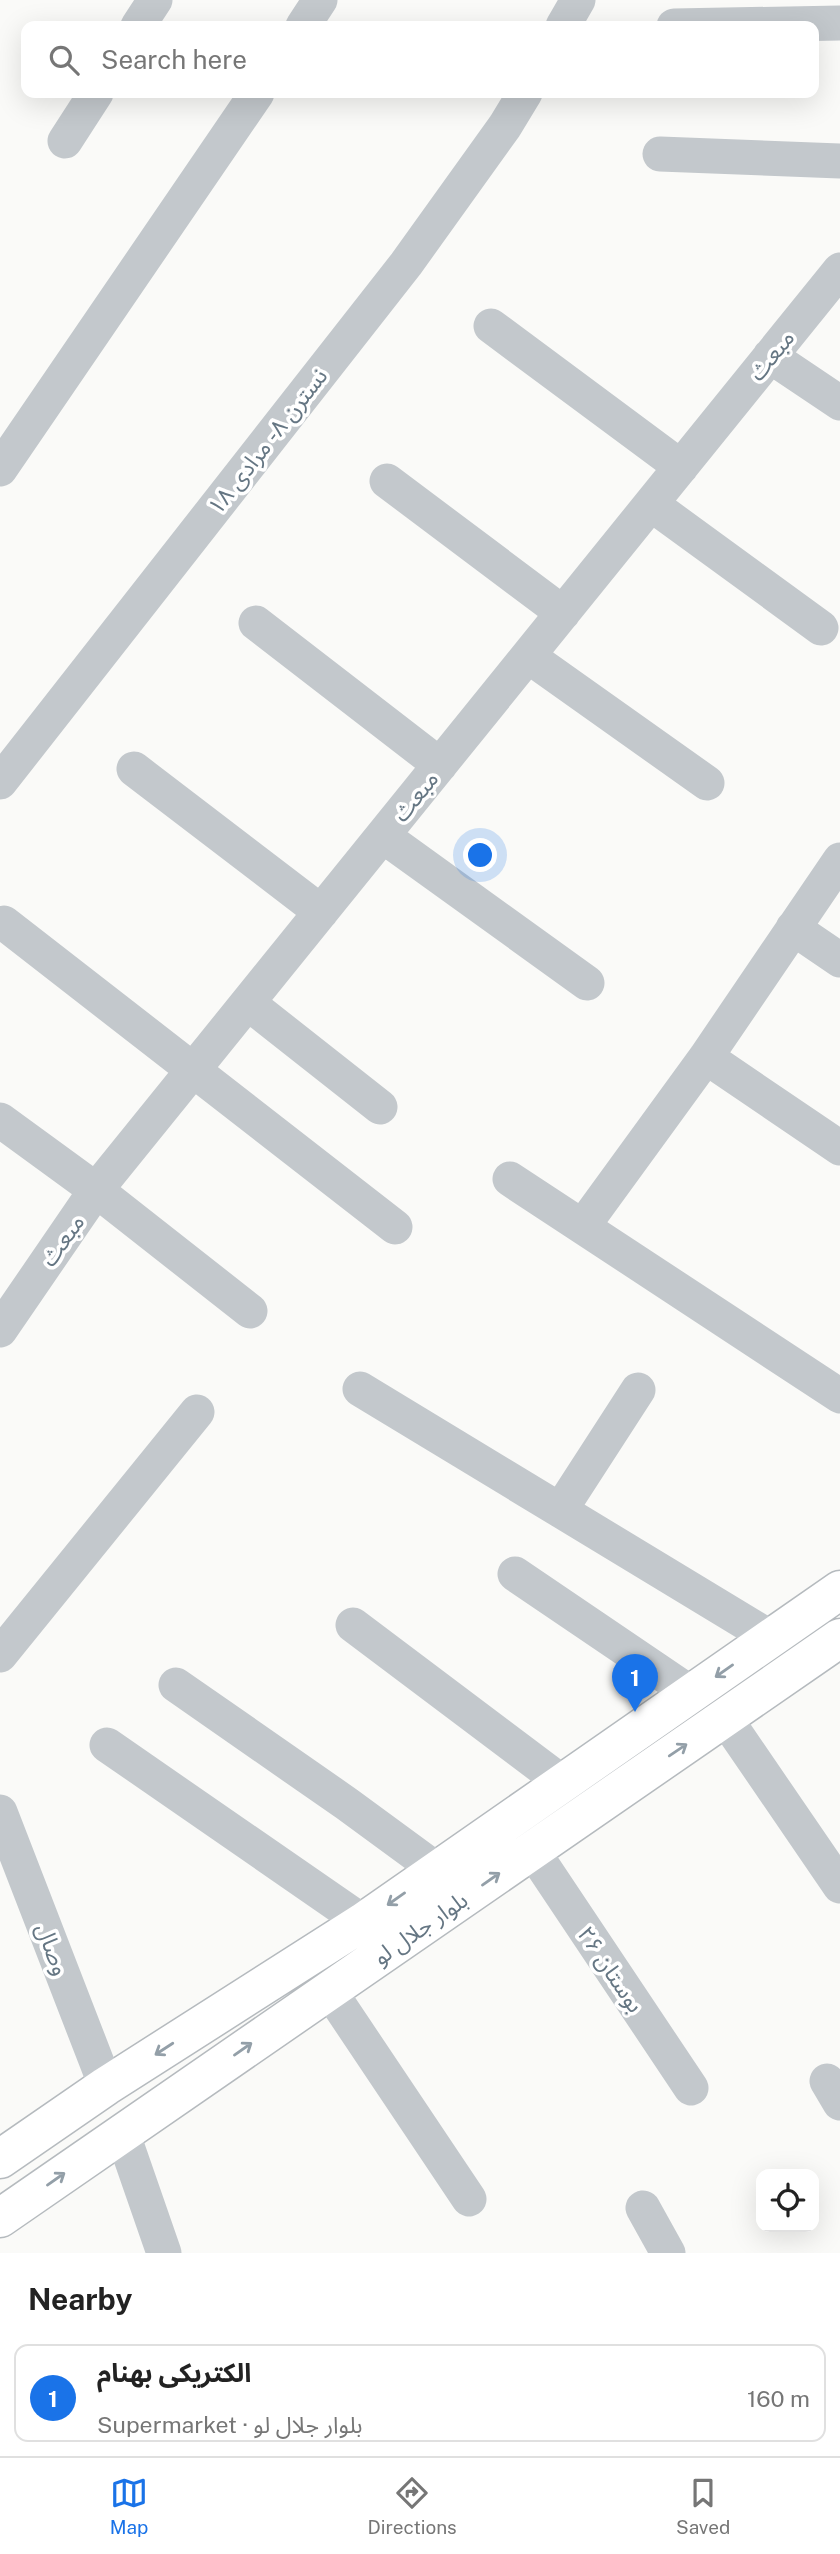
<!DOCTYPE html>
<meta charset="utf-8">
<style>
:root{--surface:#fff;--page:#f2f2f2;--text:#222;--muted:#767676;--line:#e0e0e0;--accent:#1a73e8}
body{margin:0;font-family:"Public Sans","Noto Sans Arabic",sans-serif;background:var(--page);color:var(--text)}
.controls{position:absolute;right:21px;bottom:21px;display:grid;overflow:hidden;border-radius:14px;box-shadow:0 7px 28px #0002}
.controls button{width:63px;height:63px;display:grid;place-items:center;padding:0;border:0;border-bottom:2px solid var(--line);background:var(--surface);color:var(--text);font:35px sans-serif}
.you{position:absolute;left:481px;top:856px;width:24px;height:24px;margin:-18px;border:5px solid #fff;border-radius:50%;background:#1a73e8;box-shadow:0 0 0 10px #1a73e833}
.badge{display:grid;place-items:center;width:46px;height:46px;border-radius:50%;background:var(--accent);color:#fff;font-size:23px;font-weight:700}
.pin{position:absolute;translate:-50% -58px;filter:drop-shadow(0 2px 4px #0008)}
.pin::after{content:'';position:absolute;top:37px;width:24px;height:21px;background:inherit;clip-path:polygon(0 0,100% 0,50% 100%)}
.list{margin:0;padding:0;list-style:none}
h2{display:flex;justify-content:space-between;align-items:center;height:91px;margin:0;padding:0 28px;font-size:30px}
h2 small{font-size:23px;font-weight:400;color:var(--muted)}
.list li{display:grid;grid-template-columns:46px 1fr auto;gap:21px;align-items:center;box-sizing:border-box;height:98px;margin:0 14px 14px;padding:0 14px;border:2px solid var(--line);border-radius:14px}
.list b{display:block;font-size:26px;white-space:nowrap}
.list p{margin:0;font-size:23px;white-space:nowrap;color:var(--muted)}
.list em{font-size:23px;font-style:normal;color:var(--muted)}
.icon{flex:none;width:38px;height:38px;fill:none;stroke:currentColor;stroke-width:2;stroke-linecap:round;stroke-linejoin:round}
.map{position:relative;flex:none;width:840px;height:2253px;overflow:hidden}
.search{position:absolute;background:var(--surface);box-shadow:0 7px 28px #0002;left:21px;right:21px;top:21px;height:77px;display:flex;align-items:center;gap:18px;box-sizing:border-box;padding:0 24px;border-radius:14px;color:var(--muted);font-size:26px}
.sheet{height:203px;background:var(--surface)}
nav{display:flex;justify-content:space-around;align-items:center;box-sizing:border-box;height:98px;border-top:2px solid var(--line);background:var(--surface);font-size:19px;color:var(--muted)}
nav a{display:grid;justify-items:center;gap:4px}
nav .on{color:var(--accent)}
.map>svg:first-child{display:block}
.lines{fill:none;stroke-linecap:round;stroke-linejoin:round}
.major-casing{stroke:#b5babe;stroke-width:41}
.minor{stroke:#c3c8cc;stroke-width:35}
.major{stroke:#fff;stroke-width:38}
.oneway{stroke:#939fa8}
.labels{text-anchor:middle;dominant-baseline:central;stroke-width:7;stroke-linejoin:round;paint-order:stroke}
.street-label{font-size:23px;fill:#657683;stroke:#fff}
</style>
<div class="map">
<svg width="840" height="2253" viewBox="0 0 840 2253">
<rect width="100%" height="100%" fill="#fafaf8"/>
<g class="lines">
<g class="major-casing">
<path id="major" d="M0 2159 106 2086 363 1922 840 1590
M0 2218 840 1638"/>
</g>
<path class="minor" d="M138 26 155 0
M303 26 320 0
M563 26 578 0
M674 26 840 23
M65 141 96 93
M660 154 840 161
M491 326 681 467
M770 356 840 403
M0 469 257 93
M387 481 563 613
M651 504 821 628
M256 623 440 765
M528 656 707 783
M134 769 321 912
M0 782 406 264 505 126 525 93
M383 836 587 983
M4 923 395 1227
M793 928 840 960
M248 1003 380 1107
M706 1057 840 1148
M0 1120 96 1190 250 1311
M510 1179 840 1396
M583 1226 706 1057 840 860
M0 1330 96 1190 840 270
M360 1389 771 1638
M561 1509 638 1390
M515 1574 692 1694
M353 1625 563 1783
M0 1655 197 1412
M176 1685 347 1804 437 1870
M725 1718 840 1886
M107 1745 363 1922
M0 1812 106 2086
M532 1850 691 2088
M329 1990 469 2199
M827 2081 840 2103
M122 2132 164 2253
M643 2208 668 2253"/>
<use href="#major" class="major"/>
</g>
<defs><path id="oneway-shaft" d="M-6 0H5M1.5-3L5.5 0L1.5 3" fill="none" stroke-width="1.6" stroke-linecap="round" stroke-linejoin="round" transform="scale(1.75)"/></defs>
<g class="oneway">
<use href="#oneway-shaft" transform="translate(724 1671) rotate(145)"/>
<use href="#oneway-shaft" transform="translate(678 1750) rotate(-34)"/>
<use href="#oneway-shaft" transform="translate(491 1879) rotate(-35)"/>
<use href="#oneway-shaft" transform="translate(396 1899) rotate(145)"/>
<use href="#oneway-shaft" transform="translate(164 2049) rotate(147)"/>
<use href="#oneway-shaft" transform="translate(243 2049) rotate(-35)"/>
<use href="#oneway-shaft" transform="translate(56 2179) rotate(-35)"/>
</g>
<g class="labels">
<g class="street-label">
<text transform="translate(771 355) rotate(-51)">مبعث</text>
<text transform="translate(267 441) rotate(-52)">نسترن ۸ - مرادی ۱۸</text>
<text transform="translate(415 796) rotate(-51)">مبعث</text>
<text transform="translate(62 1240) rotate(-55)">مبعث</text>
<text transform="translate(420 1928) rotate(-35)">بلوار جلال لو</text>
<text transform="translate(53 1949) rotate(69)">وصال</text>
<text transform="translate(611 1969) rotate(56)">بوستان ۲۶</text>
</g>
</g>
</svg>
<div class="controls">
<button><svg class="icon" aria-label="locate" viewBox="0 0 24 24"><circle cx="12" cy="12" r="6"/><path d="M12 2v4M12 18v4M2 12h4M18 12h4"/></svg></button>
</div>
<div class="you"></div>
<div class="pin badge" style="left:635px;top:1712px">1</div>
<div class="search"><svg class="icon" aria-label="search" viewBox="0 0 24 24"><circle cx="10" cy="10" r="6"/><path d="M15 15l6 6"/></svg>Search here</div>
</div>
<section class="sheet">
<h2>Nearby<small></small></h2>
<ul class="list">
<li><span class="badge">1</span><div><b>الکتریکی بهنام</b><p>Supermarket · بلوار جلال لو</p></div><em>160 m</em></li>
</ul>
</section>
<nav>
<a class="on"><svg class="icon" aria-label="map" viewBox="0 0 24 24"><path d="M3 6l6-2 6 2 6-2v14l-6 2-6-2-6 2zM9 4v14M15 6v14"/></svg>Map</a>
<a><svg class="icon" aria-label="directions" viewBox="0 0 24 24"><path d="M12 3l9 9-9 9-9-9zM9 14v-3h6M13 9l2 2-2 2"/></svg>Directions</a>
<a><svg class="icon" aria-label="saved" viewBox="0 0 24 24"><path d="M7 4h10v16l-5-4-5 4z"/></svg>Saved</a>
</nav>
